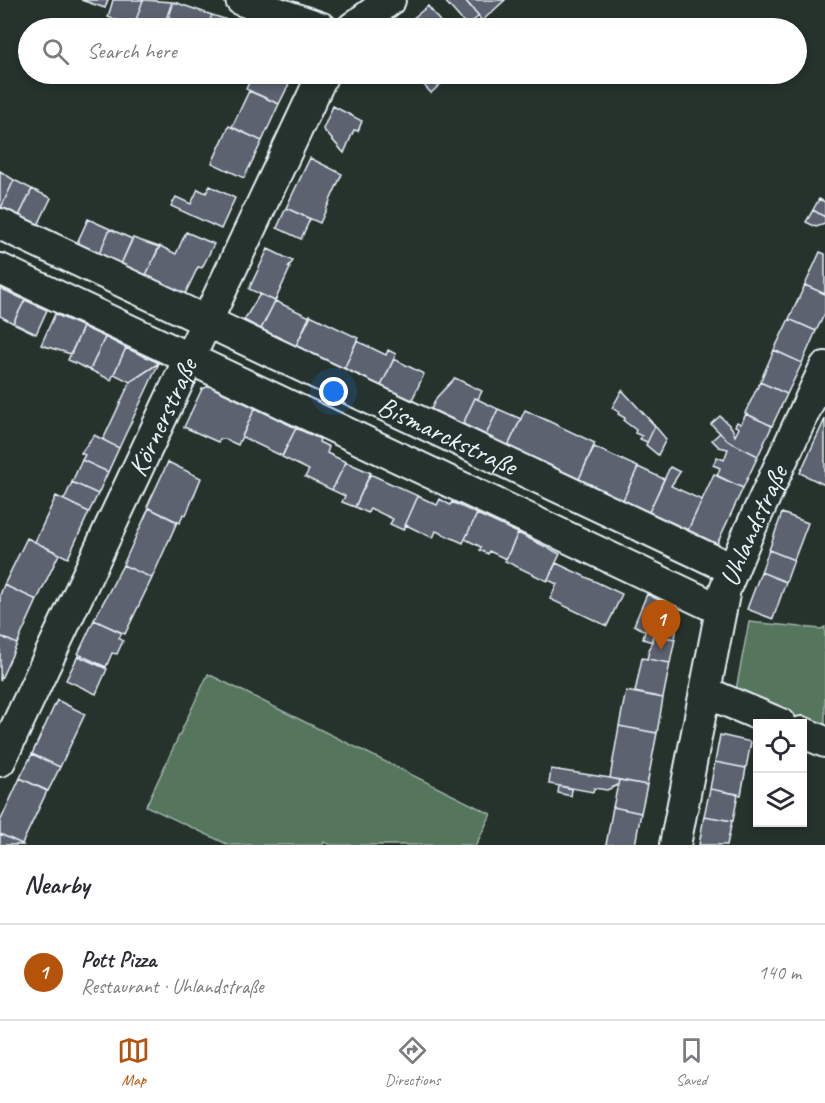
<!DOCTYPE html>
<meta charset="utf-8">
<style>
:root{--surface:#fff;--page:#f2f2f3;--text:#2b2b33;--muted:#7c7c81;--line:#e1e1e2;--accent:#b45309}
body{margin:0;font-family:Caveat,sans-serif;background:var(--page);color:var(--text)}
.controls{position:absolute;right:18px;bottom:18px;display:grid;overflow:hidden;border-radius:0px;box-shadow:0 3px 9px #0003}
.controls button{width:54px;height:54px;display:grid;place-items:center;padding:0;border:0;border-bottom:2px solid var(--line);background:var(--surface);color:var(--text);font:30px sans-serif}
.you{position:absolute;left:334px;top:392px;width:21px;height:21px;margin:-15px;border:4px solid #fff;border-radius:50%;background:#1a73e8;box-shadow:0 0 0 9px #1a73e833}
.badge{display:grid;place-items:center;width:39px;height:39px;border-radius:50%;background:var(--accent);color:#fff;font-size:20px;font-weight:700}
.pin{position:absolute;translate:-50% -50px;filter:drop-shadow(0 2px 3px #0008)}
.pin::after{content:'';position:absolute;top:32px;width:21px;height:18px;background:inherit;clip-path:polygon(0 0,100% 0,50% 100%)}
.list{margin:0;padding:0;list-style:none}
h2{display:flex;justify-content:space-between;align-items:center;height:78px;margin:0;padding:0 24px;font-size:26px}
h2 small{font-size:20px;font-weight:400;color:var(--muted)}
.list li{display:grid;grid-template-columns:39px 1fr auto;gap:18px;align-items:center;box-sizing:border-box;height:96px;padding:0 24px;border-top:2px solid var(--line)}
.list b{display:block;font-size:22px;white-space:nowrap}
.list p{margin:0;font-size:20px;white-space:nowrap;color:var(--muted)}
.list em{font-size:20px;font-style:normal;color:var(--muted)}
.icon{flex:none;width:33px;height:33px;fill:none;stroke:currentColor;stroke-width:2;stroke-linecap:round;stroke-linejoin:round}
.map{position:relative;flex:none;width:825px;height:845px;overflow:hidden}
.search{position:absolute;background:var(--surface);box-shadow:0 3px 9px #0003;left:18px;right:18px;top:18px;height:66px;display:flex;align-items:center;gap:15px;box-sizing:border-box;padding:0 21px;border-radius:33px;color:var(--muted);font-size:22px}
.sheet{height:174px;background:var(--surface)}
nav{display:flex;justify-content:space-around;align-items:center;box-sizing:border-box;height:84px;border-top:2px solid var(--line);background:var(--surface);font-size:16px;color:var(--muted)}
nav a{display:grid;justify-items:center;gap:3px}
nav .on{color:var(--accent)}
.map>svg:first-child{display:block}
.green{fill:#55745d;stroke:#9eb2aa;stroke-width:1.5}
.building{fill:#5c6270;stroke:#e8f1f8;stroke-width:1.5}
.lines{fill:none;stroke-linecap:round;stroke-linejoin:round}
.minor-casing{stroke:#e8f1f8;stroke-width:34}
.minor{stroke:#26332d;stroke-width:30}
.labels{text-anchor:middle;dominant-baseline:central;stroke-width:4.5;stroke-linejoin:round;paint-order:stroke}
.street-label{font-size:28px;fill:#e8f1f8;stroke:#26332d}
</style>
<div class="map">
<svg width="825" height="845" viewBox="0 0 825 845">
<rect width="100%" height="100%" fill="#26332d"/>
<filter id="ink" filterUnits="userSpaceOnUse"><feTurbulence type="fractalNoise" baseFrequency=".0167" numOctaves="2"/><feDisplacementMap in="SourceGraphic" scale="12" xChannelSelector="R" yChannelSelector="G"/><feConvolveMatrix kernelMatrix="1 2 1 2 8 2 1 2 1" color-interpolation-filters="sRGB"/></filter>
<g filter="url(#ink)">
<path class="green" d="M749 622 821 629 825 627V739L733 705Z
M208 674 491 814 476 845H331L324 842 323 845H229L146 806Z"/>
<path class="building" d="M81 0H108L105 8Z
M113 0H143L134 26 108 17Z
M143 0 172 2 163 28 134 26Z
M444 0H465L479 16 467 26Z
M465 0H505L482 21Z
M174 2 212 15 207 28H165Z
M428 6 445 28H401Z
M212 15 246 26 245 28H207Z
M253 74H294L279 104 246 89Z
M414 74H433L442 83 431 93Z
M249 91 279 104 262 141 232 127Z
M333 106 362 121 358 131 354 130 344 153 323 129Z
M229 126 262 141 244 178 212 163Z
M310 158 342 174 320 223 286 208Z
M0 171 14 180 1 208 0 207Z
M14 180 32 189 19 216 1 208Z
M210 186 235 198 221 229 171 206 176 197 191 204 198 189 206 193Z
M32 189 51 198 38 225 19 216Z
M819 199 825 202V217L813 210Z
M286 208 310 219 301 239 277 228Z
M813 210 825 217V224L816 227 806 222Z
M88 219 110 229 99 254 77 243Z
M110 229 132 239 121 264 99 254Z
M186 232 214 244 202 268 198 267 185 294 146 275 160 246 176 254Z
M133 238 159 247 146 275 121 264Z
M268 249 293 261 288 267 290 268 275 301 249 289Z
M820 252 825 254V294L805 285Z
M805 285 825 294V313L816 331 789 319Z
M0 288 25 300 13 323 0 316Z
M260 294 275 301 261 329 244 320Z
M25 300 47 310 36 334 13 323Z
M275 301 310 317 296 346 261 329Z
M55 314 83 327 71 354 41 345Z
M310 315 358 338 344 369 296 346Z
M789 319 816 331 802 363 774 350Z
M83 327 105 337 90 370 68 360Z
M105 337 126 348 111 380 90 370Z
M357 341 386 355 388 350 396 354 381 386 344 369Z
M126 348 159 363 130 382 114 374Z
M774 350 802 363 787 394 760 382Z
M394 359 424 374 412 400 381 386Z
M159 363 119 448 103 440 130 382Z
M455 378 482 391 478 399 475 398 463 424 431 409 437 397Z
M760 382 787 394 772 426 745 413Z
M209 386 255 408 238 445 225 439H220L218 442 184 427 202 389Z
M622 390 655 426 646 445 647 442 640 439 642 436 635 433 636 430 624 421 625 418 618 414 619 412 612 408Z
M475 398 498 409 486 435 463 424Z
M255 408 296 428 282 456 242 437Z
M498 409 521 419 508 446 486 435Z
M525 410 595 443 579 479 508 446Z
M746 414 772 426 758 456 728 441 711 424 720 416 732 428 735 436 739 428 735 426 737 422 741 424Z
M825 419V485L800 473Z
M655 426 666 439 658 455 646 445Z
M296 428 320 439 319 442 329 447 327 453 346 462 332 490 305 477 309 470 282 457Z
M720 433 728 441 758 456 743 488 717 476 720 468 713 465 717 457 724 460 728 449 719 447 712 440Z
M94 435 119 448 108 472 82 460 85 455 81 453Z
M594 447 638 467 623 500 579 479Z
M82 460 108 472 98 494 72 482Z
M168 462 201 478 186 515 183 514 180 523 147 507Z
M346 462 371 473 355 507 342 502 345 496 332 490Z
M638 467 664 479 649 512 623 500Z
M670 467 680 472 671 486 702 500 688 530 649 512Z
M370 474 418 496 403 530 390 524 393 519 370 508 368 513 355 507Z
M714 474 743 488 717 544 688 530Z
M72 482 98 494 89 512 64 500Z
M56 496 89 512 68 558 35 542Z
M418 496 437 505 440 499 450 505 452 502 477 514 463 543 436 531 433 538 406 525 403 530Z
M149 508 177 522 152 578 123 565Z
M782 513 808 523 794 560 769 550Z
M477 514 518 533 506 559 489 551 488 554 480 550 481 547 465 539Z
M518 533 560 554 547 581 505 561Z
M27 538 59 554 37 600 4 585Z
M769 550 794 560 786 582 761 572Z
M556 563 622 594 607 626 550 599 557 584 548 580Z
M123 565 152 578 125 634 94 620Z
M761 572 786 582 773 619 747 609Z
M4 585 37 600 17 644 0 636V595Z
M647 594 679 610 675 639 653 635 652 642 643 639 645 631 634 625Z
M94 620 122 633 119 638 123 641 117 654 112 653 106 667 78 654Z
M653 635 675 639 670 663 647 659Z
M0 636 17 644 0 681Z
M78 656 107 669 96 694 66 680Z
M642 658 670 663 663 698 635 692Z
M626 691 663 698 657 733 619 726Z
M57 700 85 714 60 767 32 754Z
M619 726 657 733 647 785 610 778Z
M720 735 751 742 746 768 715 762Z
M32 754 60 767 48 791 20 778Z
M715 762 746 768 741 795 710 789Z
M551 769 610 778 619 780 618 785 607 790 594 788 593 792 549 784Z
M20 778 47 791 22 844 0 834V822Z
M619 780 647 785 641 813 613 807Z
M559 786 572 789 571 796 558 793Z
M710 789 738 794 733 821 704 816Z
M613 807 641 813 635 845H606Z
M704 816 732 821 727 845H699Z
M0 834 22 844 23 845H0Z"/>
<g class="lines">
<g class="minor-casing">
<g id="minor">
<path d="M241 0 322 28"/>
<path d="M352 28 390 0"/>
<path id="s1" d="M0 224 732 569"/>
<path d="M0 269 721 610"/>
<path d="M705 692 781 724"/>
<path d="M802 732 825 742"/>
<path id="s2" d="M0 761 323 74"/>
<path id="s3" d="M675 845 725 589 748 534 825 367"/>
</g>
</g>
<use href="#minor" class="minor"/>
</g>
</g>
<g class="labels">
<g class="street-label">
<text stroke="none"><textPath href="#s2" startOffset="380">Körnerstraße</textPath></text>
<text stroke="none"><textPath href="#s1" startOffset="495">Bismarckstraße</textPath></text>
<text stroke="none"><textPath href="#s3" startOffset="330">Uhlandstraße</textPath></text>
</g>
</g>
</svg>
<div class="controls">
<button><svg class="icon" aria-label="locate" viewBox="0 0 24 24"><circle cx="12" cy="12" r="6"/><path d="M12 2v4M12 18v4M2 12h4M18 12h4"/></svg></button>
<button><svg class="icon" aria-label="layers" viewBox="0 0 24 24"><path d="M12 4l9 5-9 5-9-5zM3 14l9 5 9-5"/></svg></button>
</div>
<div class="you"></div>
<div class="pin badge" style="left:661px;top:650px">1</div>
<div class="search"><svg class="icon" aria-label="search" viewBox="0 0 24 24"><circle cx="10" cy="10" r="6"/><path d="M15 15l6 6"/></svg>Search here</div>
</div>
<section class="sheet">
<h2>Nearby<small></small></h2>
<ul class="list">
<li><span class="badge">1</span><div><b>Pott Pizza</b><p>Restaurant · Uhlandstraße</p></div><em>140 m</em></li>
</ul>
</section>
<nav>
<a class="on"><svg class="icon" aria-label="map" viewBox="0 0 24 24"><path d="M3 6l6-2 6 2 6-2v14l-6 2-6-2-6 2zM9 4v14M15 6v14"/></svg>Map</a>
<a><svg class="icon" aria-label="directions" viewBox="0 0 24 24"><path d="M12 3l9 9-9 9-9-9zM9 14v-3h6M13 9l2 2-2 2"/></svg>Directions</a>
<a><svg class="icon" aria-label="saved" viewBox="0 0 24 24"><path d="M7 4h10v16l-5-4-5 4z"/></svg>Saved</a>
</nav>
